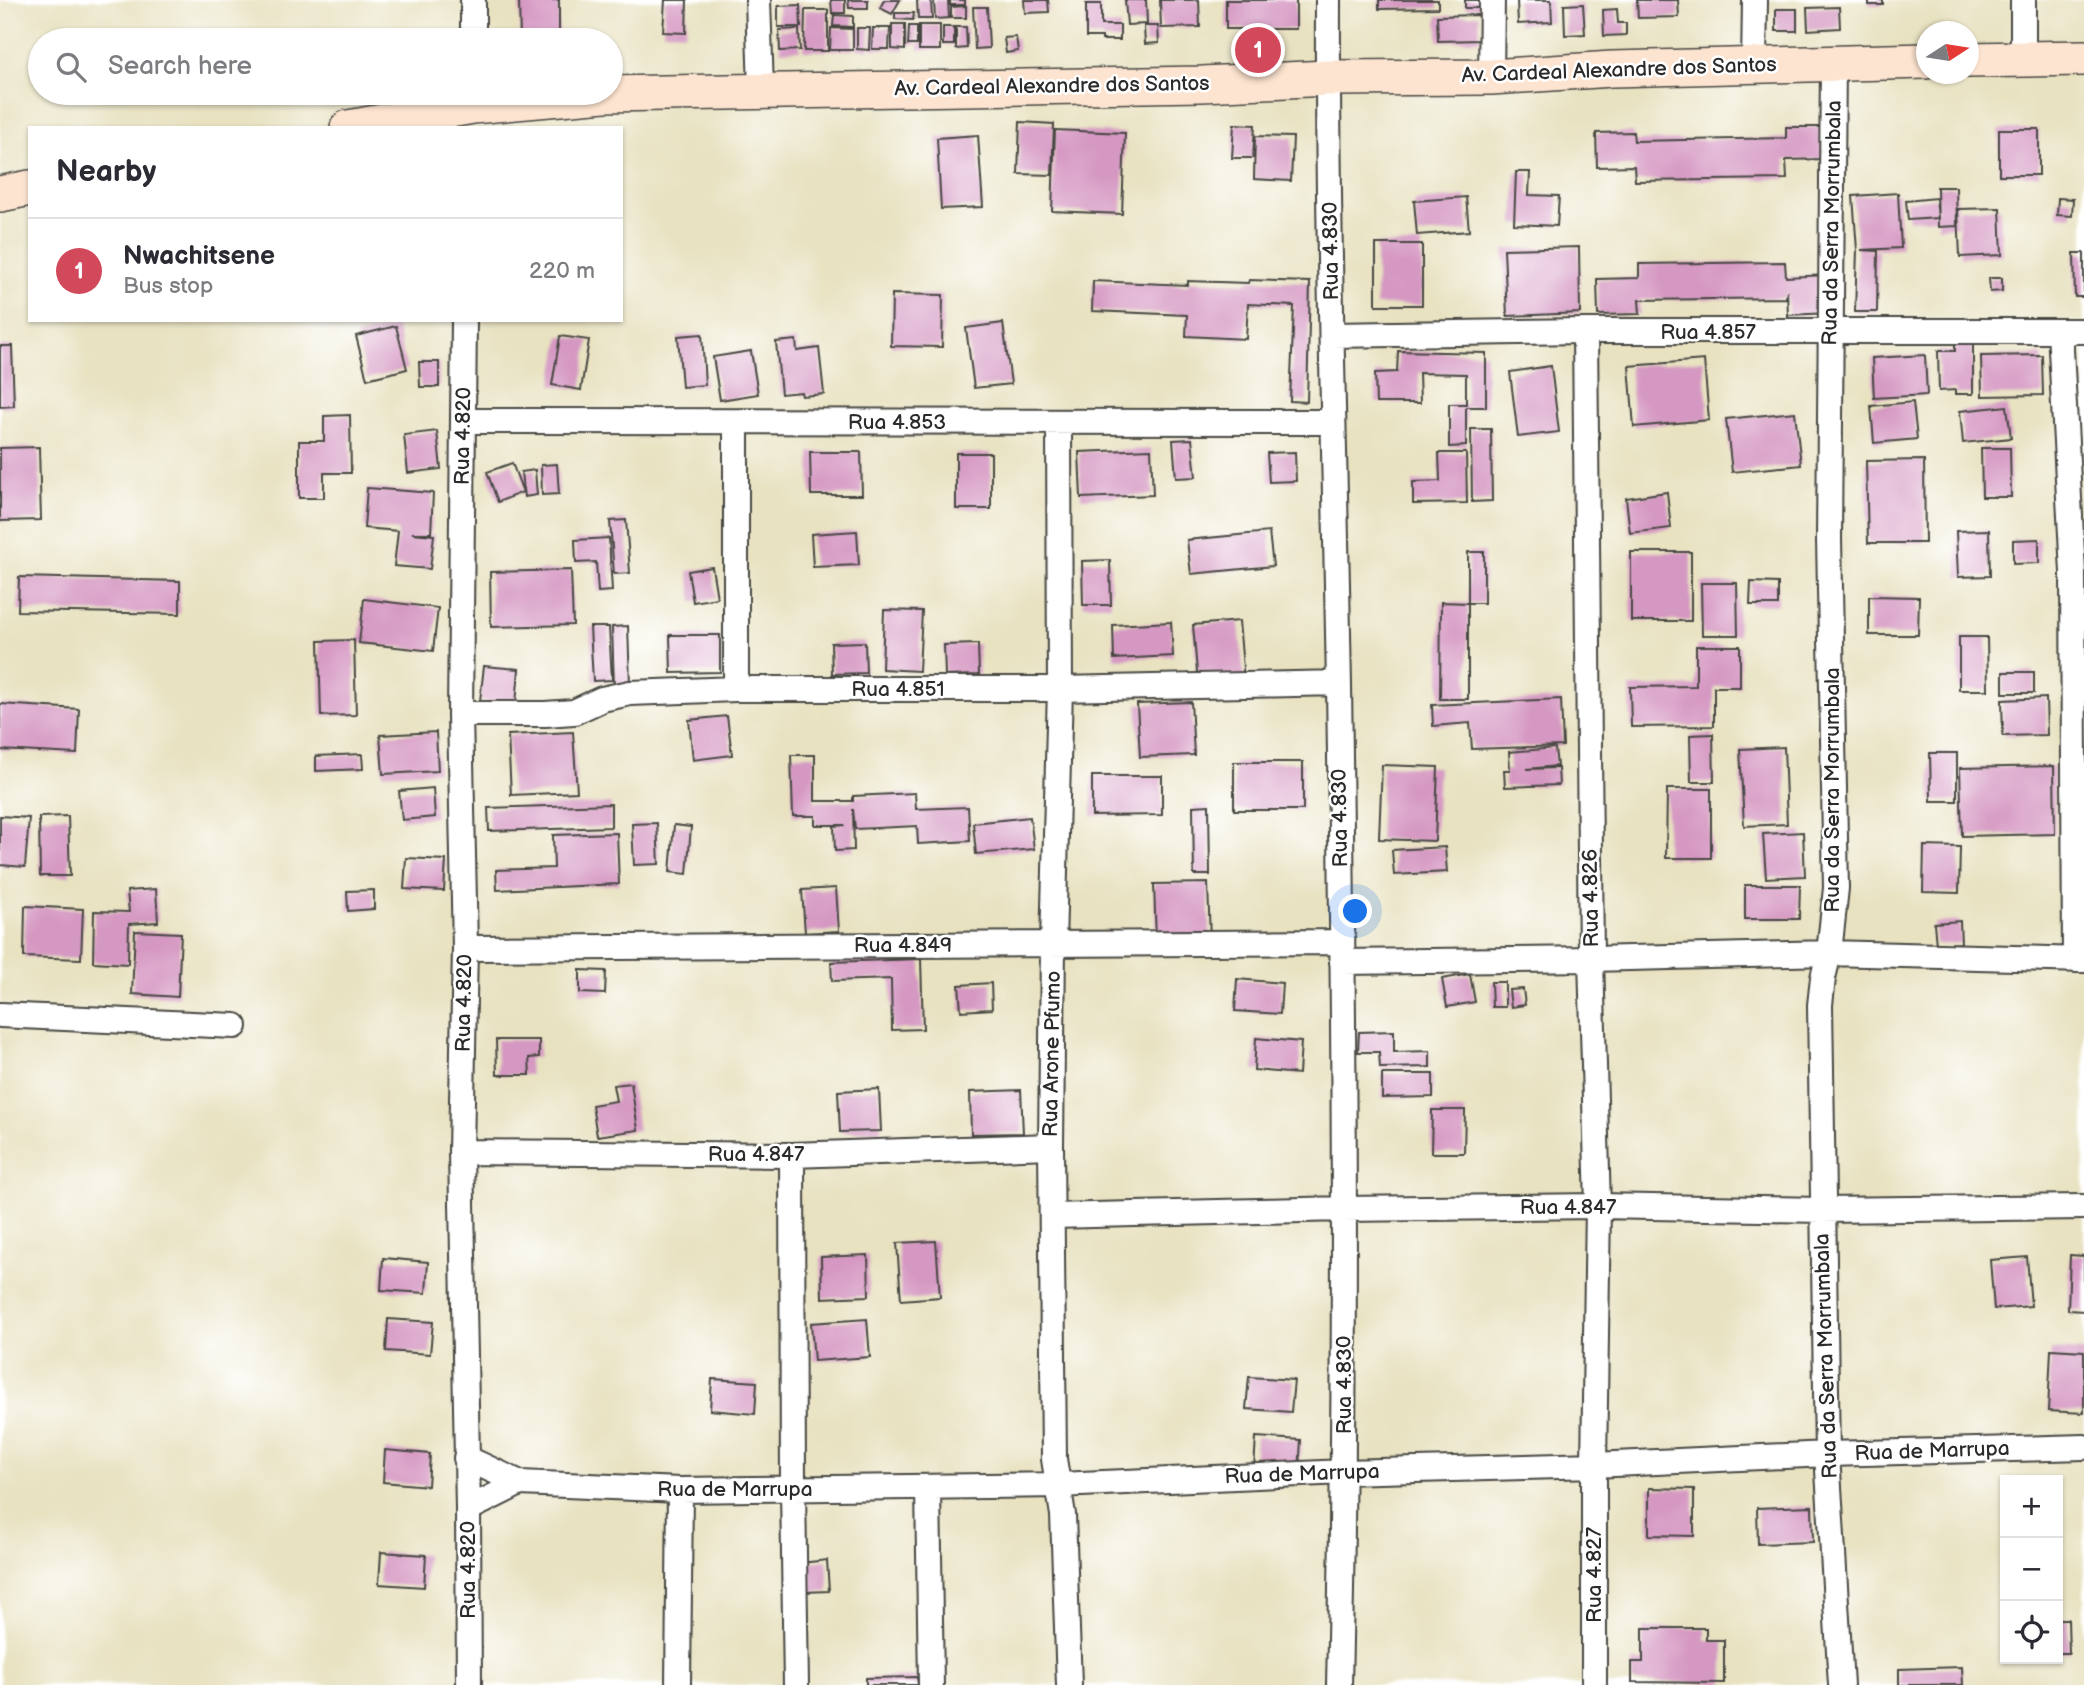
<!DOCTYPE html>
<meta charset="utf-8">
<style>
:root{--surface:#fff;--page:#f7f7f7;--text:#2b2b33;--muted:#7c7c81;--line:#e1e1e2;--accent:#d1495b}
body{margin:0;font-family:"Balsamiq Sans",sans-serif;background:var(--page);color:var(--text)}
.controls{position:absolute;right:21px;bottom:21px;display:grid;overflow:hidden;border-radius:0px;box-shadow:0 2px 5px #0004}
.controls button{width:63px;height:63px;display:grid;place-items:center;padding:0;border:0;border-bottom:2px solid var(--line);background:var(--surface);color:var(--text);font:35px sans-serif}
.compass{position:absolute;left:1916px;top:21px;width:63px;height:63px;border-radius:50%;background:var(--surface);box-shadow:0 2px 5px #0004;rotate:78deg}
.you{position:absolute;left:1356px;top:912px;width:24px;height:24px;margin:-18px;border:5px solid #fff;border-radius:50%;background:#1a73e8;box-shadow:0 0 0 10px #1a73e833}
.badge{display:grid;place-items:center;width:46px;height:46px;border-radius:50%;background:var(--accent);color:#fff;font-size:23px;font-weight:700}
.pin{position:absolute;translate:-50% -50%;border:4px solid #fff;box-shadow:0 2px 7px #0006}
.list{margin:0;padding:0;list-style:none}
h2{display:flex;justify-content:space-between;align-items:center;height:91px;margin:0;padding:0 28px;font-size:30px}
h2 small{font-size:23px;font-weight:400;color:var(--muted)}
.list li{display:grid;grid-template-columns:46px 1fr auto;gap:21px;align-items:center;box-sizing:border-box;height:105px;padding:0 28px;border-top:2px solid var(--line)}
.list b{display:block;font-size:26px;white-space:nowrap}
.list p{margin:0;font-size:23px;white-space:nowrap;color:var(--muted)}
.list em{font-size:23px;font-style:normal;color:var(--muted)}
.icon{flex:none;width:38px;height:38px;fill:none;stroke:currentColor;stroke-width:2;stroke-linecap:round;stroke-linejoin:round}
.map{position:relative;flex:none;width:2084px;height:1685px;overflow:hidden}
.search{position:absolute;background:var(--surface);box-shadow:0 2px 5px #0004;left:28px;top:28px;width:595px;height:77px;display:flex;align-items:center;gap:18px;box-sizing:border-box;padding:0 24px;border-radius:38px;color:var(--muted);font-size:26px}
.panel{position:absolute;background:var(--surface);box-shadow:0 2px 5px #0004;left:28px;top:126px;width:595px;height:196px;border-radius:0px}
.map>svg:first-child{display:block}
.building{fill:#d598c2}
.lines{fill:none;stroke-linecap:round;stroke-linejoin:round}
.street-casing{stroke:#474642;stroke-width:28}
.secondary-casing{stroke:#474642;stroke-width:38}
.street{stroke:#fff;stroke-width:24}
.secondary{stroke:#fde4d0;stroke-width:35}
.labels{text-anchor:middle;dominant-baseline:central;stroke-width:5;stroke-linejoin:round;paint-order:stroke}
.street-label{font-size:21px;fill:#2b2b2b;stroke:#fff}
</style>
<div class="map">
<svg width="2084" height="1685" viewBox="0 0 2084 1685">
<rect width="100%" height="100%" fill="#fff"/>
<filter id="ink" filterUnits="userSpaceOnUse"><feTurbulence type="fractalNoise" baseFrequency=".0143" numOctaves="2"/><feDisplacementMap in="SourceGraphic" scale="14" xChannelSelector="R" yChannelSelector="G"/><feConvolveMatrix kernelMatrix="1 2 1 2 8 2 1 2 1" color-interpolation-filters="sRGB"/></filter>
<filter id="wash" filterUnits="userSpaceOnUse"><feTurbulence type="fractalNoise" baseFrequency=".00686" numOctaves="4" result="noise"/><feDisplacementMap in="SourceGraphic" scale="28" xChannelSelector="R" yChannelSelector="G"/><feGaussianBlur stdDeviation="1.57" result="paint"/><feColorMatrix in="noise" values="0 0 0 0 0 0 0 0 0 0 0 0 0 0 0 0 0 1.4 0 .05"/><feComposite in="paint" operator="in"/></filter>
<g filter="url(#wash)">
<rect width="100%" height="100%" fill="#e8e2c1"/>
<g id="blocks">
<path class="building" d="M519 0H559V40H520Z
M665 0H687L686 33 663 32Z
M831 0H845V13H832Z
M848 0H868V8H849Z
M884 0H900L892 14 880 8Z
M917 0H931L932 19H918Z
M934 0H948L949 18 935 19Z
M950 0H965V5H950Z
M1024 0H1048L1049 12 1025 13Z
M1125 0H1146L1147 24 1127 25Z
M1160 0H1199L1200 27 1161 28Z
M1226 0H1296V29H1226Z
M1379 0H1438V8L1379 9Z
M1465 0H1485V8H1465Z
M1517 0H1551L1552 22 1518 24Z
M1637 0H1678L1679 17 1638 18Z
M1869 0H1883V5H1869Z
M1086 4H1101V25H1120V40H1102V37H1086Z
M1583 4 1585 34 1565 35 1564 5Z
M800 5 801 27H778V6Z
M966 6V18H951V7Z
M973 7H987L989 48 975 49Z
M1839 7 1840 28 1808 30 1807 8Z
M1617 9 1618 23H1626V35L1604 36 1603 10Z
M1776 9H1797V31H1776Z
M805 10H828V51H804Z
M895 13H914L913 20 895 19Z
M834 15 853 16V27L833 26Z
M1479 15 1480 40 1438 41 1437 16Z
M892 24H905V50L892 49Z
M919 25H940V50H919Z
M909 26H917V45H908Z
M1144 26H1158L1159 43 1145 44Z
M943 27H954V45H943Z
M956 27H966L967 48 956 49Z
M831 28 853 29V50H830Z
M857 28H870L869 50 857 49Z
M873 28H890L889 49H872Z
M799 29 800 50 780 51 779 30Z
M1016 37 1018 51 1006 53 1004 38Z
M1020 122 1054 124 1052 175 1018 174Z
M1234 124 1255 125 1253 158H1232Z
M1786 127H1824L1825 159 1786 160 1787 179 1635 181 1634 166 1597 167 1596 133 1633 132 1634 141 1786 138Z
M1999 129H2039V175H1999Z
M1055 130 1125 133 1122 214 1052 211Z
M978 135 983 207 941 209 937 138Z
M1255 136 1293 137 1291 181 1254 179Z
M1516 172H1530L1529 195 1559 196 1557 226 1514 224Z
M1937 187H1956L1957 226 1938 227Z
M1898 193 1901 248 1861 250 1878 251 1877 312H1855L1857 250 1853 196Z
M1466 197 1469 231 1417 235 1414 201Z
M1936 198 1938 218 1908 220 1906 201Z
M2058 198 2073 199 2072 216 2057 215Z
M2000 208 2002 255 1960 257 1958 209Z
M1376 244H1422V305H1376Z
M1579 247 1580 313 1507 316 1504 249Z
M2074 253H2084V297H2075Z
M1785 262 1786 277 1828 275 1830 313 1788 315 1787 291 1786 298 1639 300 1640 314 1598 315 1597 279 1639 278V264Z
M1989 278H2002V291L1990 292Z
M1249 280 1310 282 1307 402 1290 401 1294 306 1248 304 1246 339 1186 336 1187 315 1092 311 1093 281 1188 285V281L1248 283Z
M892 294 943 295 942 347 891 346Z
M1003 323 1011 384 974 388 966 328Z
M396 326 407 369 367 379 356 336Z
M702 334 705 385 682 387 678 336Z
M560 336 589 340 581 390 552 385Z
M796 340 797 351 819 348 824 394 802 396 801 392 781 394 776 342Z
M1955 343H1973V394H1955V390L1939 391 1938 351H1955Z
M0 346H12L14 406 0 407Z
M751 351 758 394 720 400 713 357Z
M1398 351 1486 353V407H1466V446L1449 447V404H1466V374L1419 373 1420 403H1376L1375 373 1397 372Z
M1925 355 1927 395 1874 398 1872 358Z
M2042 355 2043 395 1982 396 1981 356Z
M1704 360 1709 420 1634 427 1629 366Z
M419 362H439V387H420Z
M1551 366 1559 432 1518 437 1510 372Z
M1913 402 1917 439 1874 443 1871 406Z
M2007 406 2011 438 1963 443 1960 411Z
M1795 412 1801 465 1732 472 1726 419Z
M350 415 351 473H324V498H299V441H324V416Z
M1471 429H1491L1492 501 1472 502Z
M437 431 441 469 408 473 404 435Z
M1192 439 1196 477 1176 478 1173 440Z
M39 447 41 520 0 521V448Z
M1981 448H2010L2011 497H1982Z
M1151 449 1153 495 1081 498 1079 452Z
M810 452H861L862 495H811Z
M1295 452 1296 481 1269 482 1267 453Z
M956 453H991V509H956Z
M1439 453H1466L1467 503 1413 504V482L1440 481Z
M1924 460 1925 543H1868L1866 461Z
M512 463 523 492 498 502 487 472Z
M557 464 559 494 542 495 541 465Z
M535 470 537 495 524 497 521 472Z
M367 488 433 493 431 533H412L434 535 430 569 394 566 398 531 364 528Z
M1667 492 1671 528 1630 533 1626 498Z
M626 520 630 573 614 574 610 521Z
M1989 530 1990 576 1958 577 1956 531Z
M857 531 859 565 813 567 811 534Z
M1269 532 1273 566 1191 574 1187 540Z
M609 538 612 591 598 592 596 562 576 563 575 540Z
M2039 539V563L2013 564V540Z
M1468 552H1484V603H1468Z
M1631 552H1691V621H1631Z
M1110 560 1111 605H1083L1082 561Z
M712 567 717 598 693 602 688 571Z
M571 570 573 625 491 627 490 572Z
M19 577 180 581V614L18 611Z
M1751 582 1778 583V605H1750Z
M1701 583H1737L1738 635H1702Z
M1869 596 1919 597 1918 635H1869Z
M364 599 438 608 433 651 359 643Z
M1441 602 1468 603V699H1440Z
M884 610 922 611 919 671 882 669Z
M1239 621 1244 680 1198 684 1193 625Z
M1171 622 1173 656 1114 659 1113 625Z
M628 626 630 685 614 686 612 627Z
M590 627H609L612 680 593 681Z
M670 635H720V672L671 673Z
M1959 637H1987L1988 690H1959Z
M354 640 356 715 321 716 319 641Z
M865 642 866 673 832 674 831 643Z
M978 644 979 675 945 676 944 645Z
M1696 646H1740V687H1714V726L1631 727 1630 687 1696 686Z
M484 666 519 669 516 704 480 701Z
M2003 672H2034V693H2003Z
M2046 698 2047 735 2003 736 2002 700Z
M1561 699 1563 746 1472 749 1470 723 1433 726 1432 705Z
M1191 702 1194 755 1140 757 1137 704Z
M0 704 79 709 77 754 0 750Z
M727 716 732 755 693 760 689 720Z
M436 732 438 771 383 774 380 735Z
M573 732 577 792 511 795 508 735Z
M1713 734 1714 782H1691L1690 735Z
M1784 747 1787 824 1744 826 1740 749Z
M1555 748 1557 766 1527 769 1558 768 1559 785 1505 787 1504 770H1510L1509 752Z
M1930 753H1957V801H1931Z
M362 754 363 769 316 771V756Z
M791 755H815V801H853V796L915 793 916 809 968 807 970 841 918 844 917 826 855 829 853 809 854 850 835 851 834 826 845 825H815V816H793Z
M1234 762H1303V810H1234Z
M1382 765 1438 767 1435 841 1379 839Z
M2054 766 2055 834 1962 836 1960 768Z
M1092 776H1162V815L1092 816Z
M433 788 435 817 402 820 399 791Z
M1667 789H1711V858H1666Z
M611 804V827L489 831 488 808Z
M1209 805 1210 875H1194L1193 806Z
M0 816 29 818 25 867 0 865Z
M68 816 70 876H40L39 817Z
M1030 817 1034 849 976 854 973 823Z
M657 823 659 864 634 865 632 824Z
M674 825 691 827 687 874 670 872Z
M1803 832 1805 876 1766 878 1763 834Z
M617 833 619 884 497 890 496 870 554 868 553 835Z
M1924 846 1960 847 1959 893 1923 892Z
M1445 847 1447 872 1394 875 1392 850Z
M406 858 446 860 444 891 404 889Z
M1208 883 1210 940 1156 941 1154 884Z
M1745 885H1800L1799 919H1745Z
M836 888 839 931 805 933 802 890Z
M156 889 158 922 129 924 128 964 93 962 94 911 129 912 127 891Z
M374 890V909L348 911 347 891Z
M25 906 83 909 81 959 24 957Z
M1960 921 1961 943 1936 945 1934 923Z
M135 931 181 933 178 997 132 994Z
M921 959 923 1029 892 1030 891 979 832 981 831 962Z
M580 970 606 971 605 994 580 993Z
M1470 974 1475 1002 1447 1007 1442 979Z
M1237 979 1282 983 1280 1014 1235 1011Z
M1491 982H1505V1007H1492Z
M991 983 992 1009 961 1011 959 985Z
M1523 989 1525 1005 1511 1007 1509 990Z
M1394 1031V1052L1430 1051V1067L1380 1068 1379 1052H1358L1359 1032Z
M1256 1038 1301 1042 1299 1074 1254 1070Z
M496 1040H539V1057L529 1058 530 1075H497Z
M1382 1074H1433V1097L1382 1098Z
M631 1083 638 1130 597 1136 592 1105 616 1101 613 1085Z
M879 1089 881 1131 840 1132 838 1091Z
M1021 1090 1023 1133 971 1134 970 1092Z
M1432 1110H1465L1464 1153H1431Z
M936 1241 940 1297 901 1300 897 1243Z
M868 1255 869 1296 822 1298 821 1257Z
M2070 1255 2084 1256V1311L2068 1310Z
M2027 1257 2031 1306 1994 1309 1990 1260Z
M383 1258 428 1262 426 1293 381 1290Z
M388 1319 433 1322 430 1354 386 1351Z
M867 1319 870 1357 814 1361 811 1323Z
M2051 1349 2084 1351V1413L2048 1411Z
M1249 1377 1294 1380 1291 1412 1246 1409Z
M712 1379 757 1382 755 1414 710 1410Z
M1256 1437 1301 1440 1299 1472 1254 1468Z
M385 1450 430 1454 428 1486 383 1482Z
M1649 1488 1694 1489V1536L1649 1535Z
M1812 1506 1813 1542 1758 1544 1757 1508Z
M381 1552 426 1555 424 1587 379 1584Z
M827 1560 829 1591 804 1592 801 1563Z
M2058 1619H2068L2069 1653H2058Z
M1643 1628H1706V1640H1724V1683L1632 1682V1662H1643Z
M1962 1667 1963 1685H1899V1669Z
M917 1677 918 1685H866V1678Z"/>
</g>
</g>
<g filter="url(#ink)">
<use href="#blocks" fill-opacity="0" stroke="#474642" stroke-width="2"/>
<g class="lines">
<g class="street-casing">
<path id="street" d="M473 0V40
M758 0 761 90
M1328 0C1327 229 1335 457 1339 686 1344 1019 1347 1352 1339 1685
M2023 0V59
M1833 62 1829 539 1836 888 1829 953 1823 978 1820 1005 1827 1454 1841 1685
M1754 65 1755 0
M1491 77 1492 0
M464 320 460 714 465 948 461 1152 468 1509 469 1685
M1585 331 1591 959 1598 1206 1594 1465V1685
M2060 331 2073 572 2075 960
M1332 335 1585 331H2084
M463 421 1332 422
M1059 422 1060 689 1053 944 1051 1146 1054 1459 1063 1515 1069 1685
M736 689V422
M460 714H545L574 712 602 699 630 693 736 689H1060L1339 683
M465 948 1341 942
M1342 962 1591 959 1829 953 2084 960
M0 1015 235 1026
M461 1152 792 1155 1051 1146
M792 1155 793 1489 796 1685
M1052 1216 1343 1209 1598 1206 1822 1210 2084 1207
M466 1458 520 1483 680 1490 1059 1485 1344 1472 1594 1465 1827 1454 2084 1447
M928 1487 931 1685
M468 1509 520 1483
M678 1685 680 1490"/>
</g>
<g class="secondary-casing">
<path id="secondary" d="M1968 60 2084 58
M348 128 473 106 605 94 1202 84 1328 78 1491 77 1612 69 1926 61
M0 194 30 188"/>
</g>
<use href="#street" class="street"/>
<use href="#secondary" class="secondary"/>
</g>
</g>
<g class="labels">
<g class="street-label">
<text transform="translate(1619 70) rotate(-2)">Av. Cardeal Alexandre dos Santos</text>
<text transform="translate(1052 86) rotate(-1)">Av. Cardeal Alexandre dos Santos</text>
<text transform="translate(1832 223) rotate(-89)">Rua da Serra Morrumbala</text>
<text transform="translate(1331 251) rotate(-91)">Rua 4.830</text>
<text x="1708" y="332">Rua 4.857</text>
<text x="897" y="422">Rua 4.853</text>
<text transform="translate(463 436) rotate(-89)">Rua 4.820</text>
<text x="898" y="689">Rua 4.851</text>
<text transform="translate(1832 790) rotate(-90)">Rua da Serra Morrumbala</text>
<text transform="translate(1340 818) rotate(-91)">Rua 4.830</text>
<text transform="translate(1591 898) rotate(-91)">Rua 4.826</text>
<text x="903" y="945">Rua 4.849</text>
<text transform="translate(464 1003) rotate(-89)">Rua 4.820</text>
<text transform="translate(1052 1054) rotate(-89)">Rua Arone Pfumo</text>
<text x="756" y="1154">Rua 4.847</text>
<text x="1568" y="1207">Rua 4.847</text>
<text transform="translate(1826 1356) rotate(-92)">Rua da Serra Morrumbala</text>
<text transform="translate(1344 1385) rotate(-90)">Rua 4.830</text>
<text transform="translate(1932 1451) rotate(-2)">Rua de Marrupa</text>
<text transform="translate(1302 1474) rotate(-2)">Rua de Marrupa</text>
<text x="735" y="1489">Rua de Marrupa</text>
<text transform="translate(468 1570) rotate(-90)">Rua 4.820</text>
<text transform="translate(1594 1575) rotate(-90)">Rua 4.827</text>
</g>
</g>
</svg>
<div class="controls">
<button>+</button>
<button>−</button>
<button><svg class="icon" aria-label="locate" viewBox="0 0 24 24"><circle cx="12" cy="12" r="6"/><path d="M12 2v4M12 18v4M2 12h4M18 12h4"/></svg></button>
</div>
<svg class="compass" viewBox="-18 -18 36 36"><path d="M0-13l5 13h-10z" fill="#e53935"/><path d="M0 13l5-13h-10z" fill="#7c7c81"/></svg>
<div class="you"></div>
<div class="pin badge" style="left:1258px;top:50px">1</div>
<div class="search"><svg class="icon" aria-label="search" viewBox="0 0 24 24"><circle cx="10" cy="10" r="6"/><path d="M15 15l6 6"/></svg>Search here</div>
<section class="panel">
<h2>Nearby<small></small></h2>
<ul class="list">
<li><span class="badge">1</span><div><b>Nwachitsene</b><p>Bus stop</p></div><em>220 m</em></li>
</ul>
</section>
</div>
